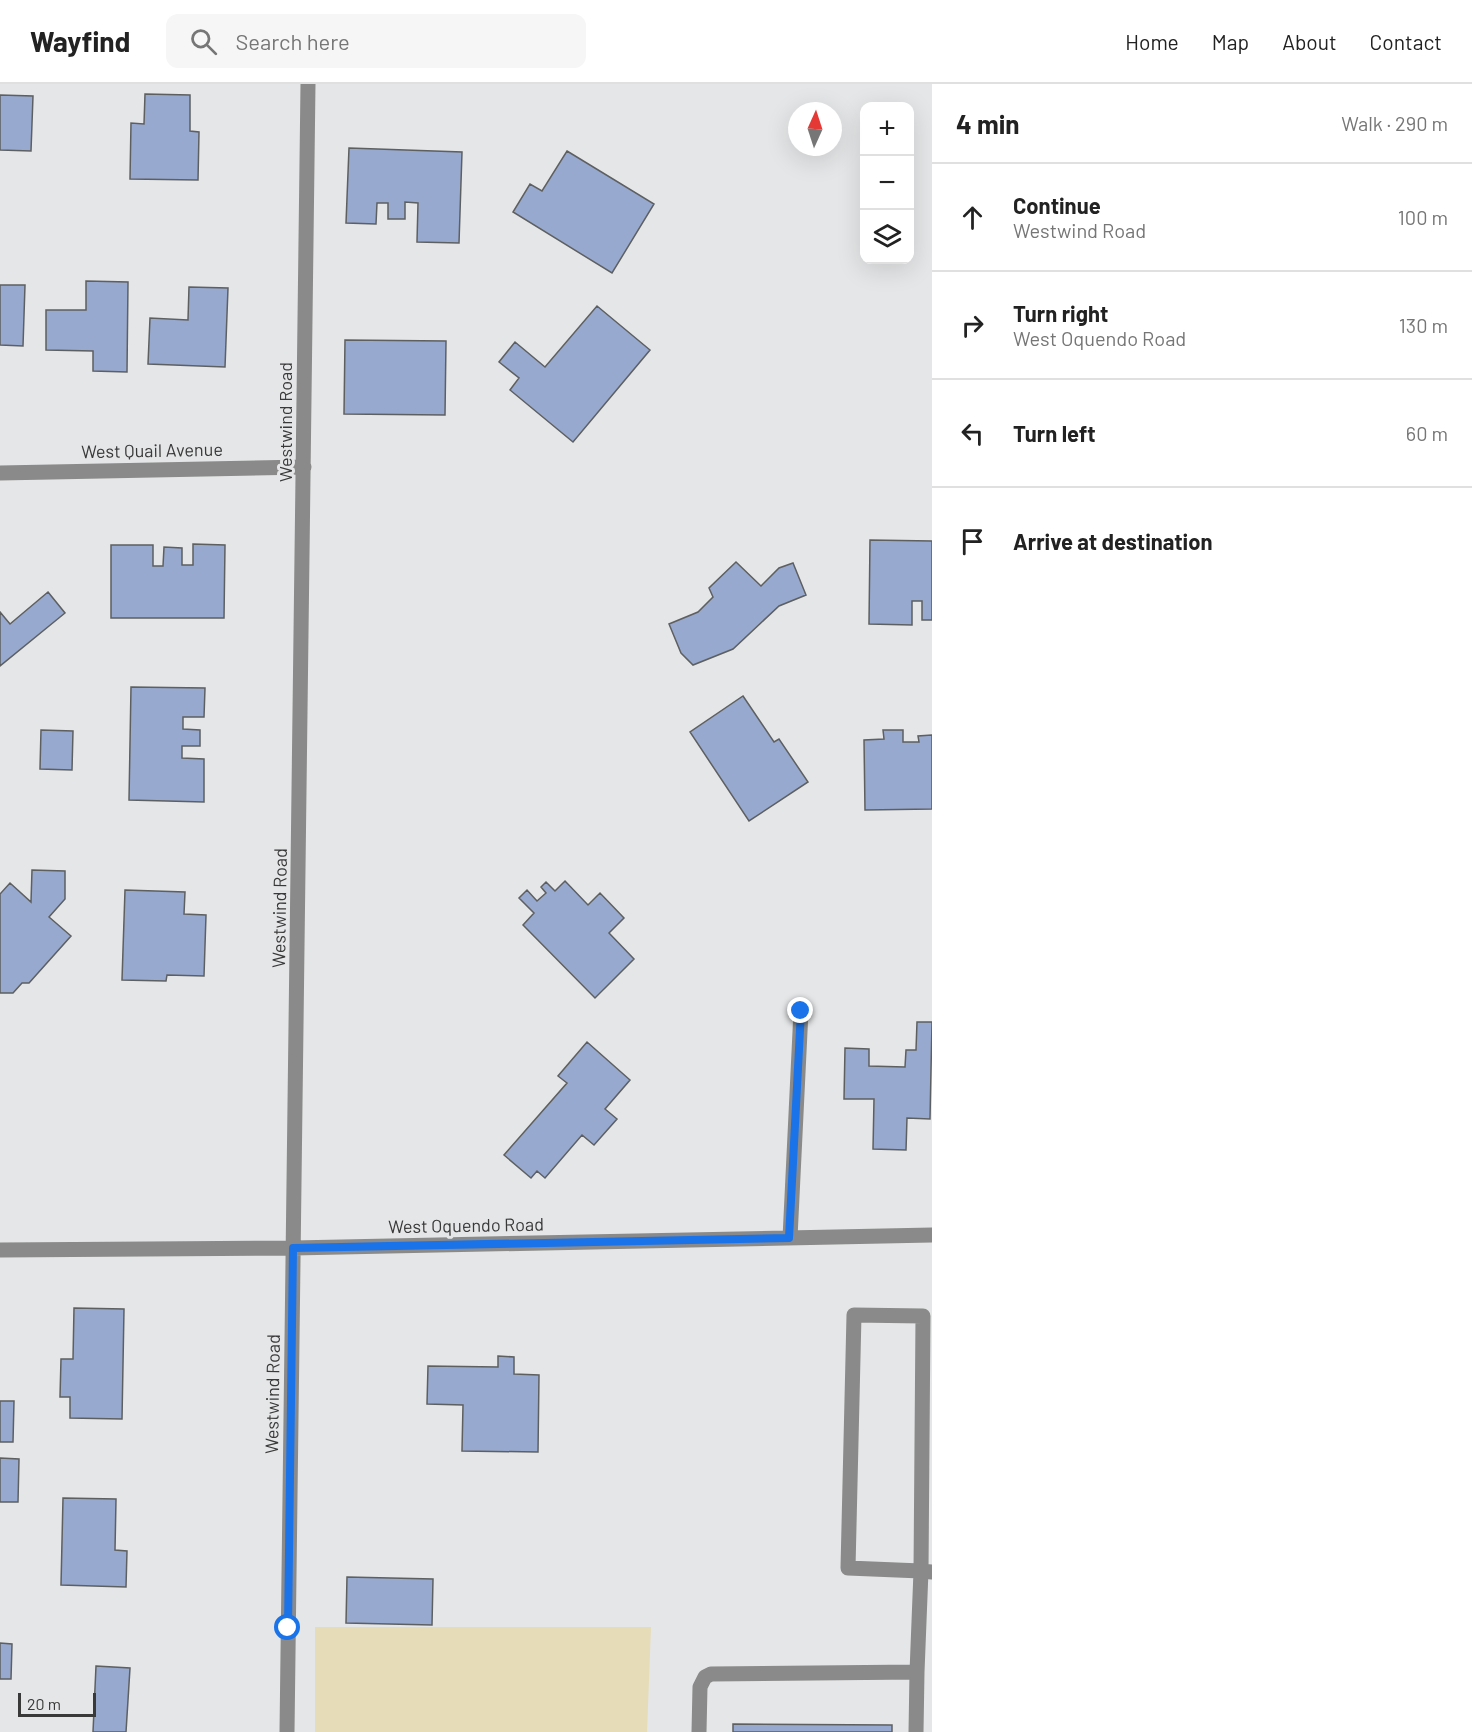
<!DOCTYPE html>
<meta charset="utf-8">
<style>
:root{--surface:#fff;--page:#f6f6f6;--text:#222;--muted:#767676;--line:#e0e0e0}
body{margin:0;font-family:Barlow,sans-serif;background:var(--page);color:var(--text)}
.controls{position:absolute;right:18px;top:18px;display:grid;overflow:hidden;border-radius:12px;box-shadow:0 6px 24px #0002}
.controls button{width:54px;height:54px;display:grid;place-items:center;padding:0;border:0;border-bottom:2px solid var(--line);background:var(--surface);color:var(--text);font:30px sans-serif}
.compass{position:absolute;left:788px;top:18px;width:54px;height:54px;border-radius:50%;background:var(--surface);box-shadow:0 6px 24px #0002;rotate:3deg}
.scale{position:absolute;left:18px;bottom:15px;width:78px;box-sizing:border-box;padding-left:6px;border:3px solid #39393a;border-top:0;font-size:16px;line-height:21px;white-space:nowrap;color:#39393a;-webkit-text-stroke:4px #e5e6e7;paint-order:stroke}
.stop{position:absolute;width:18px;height:18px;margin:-14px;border:4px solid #1a73e8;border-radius:50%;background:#fff}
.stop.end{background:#1a73e8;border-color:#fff;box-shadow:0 2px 6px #0008}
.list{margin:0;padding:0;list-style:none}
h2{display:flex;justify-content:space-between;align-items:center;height:78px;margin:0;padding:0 24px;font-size:26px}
h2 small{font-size:20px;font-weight:400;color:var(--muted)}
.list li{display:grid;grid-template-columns:39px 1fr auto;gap:18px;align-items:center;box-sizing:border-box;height:108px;padding:0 24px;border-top:2px solid var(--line)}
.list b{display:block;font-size:22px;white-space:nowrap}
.list p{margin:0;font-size:20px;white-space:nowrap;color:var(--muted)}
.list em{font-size:20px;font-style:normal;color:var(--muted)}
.icon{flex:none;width:33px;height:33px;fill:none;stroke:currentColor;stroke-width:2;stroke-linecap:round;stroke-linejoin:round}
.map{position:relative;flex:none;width:932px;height:1648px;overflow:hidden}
header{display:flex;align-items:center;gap:36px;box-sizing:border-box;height:84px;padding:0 30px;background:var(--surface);border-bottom:2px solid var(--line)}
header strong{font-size:28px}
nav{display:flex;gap:33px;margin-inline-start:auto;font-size:21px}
.search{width:420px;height:54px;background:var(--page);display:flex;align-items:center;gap:15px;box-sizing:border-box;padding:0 21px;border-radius:12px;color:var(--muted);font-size:22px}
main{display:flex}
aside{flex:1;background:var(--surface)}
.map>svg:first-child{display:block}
.sand{fill:#e6dcb7}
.building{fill:#97a9cf;stroke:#5e5f60;stroke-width:1.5}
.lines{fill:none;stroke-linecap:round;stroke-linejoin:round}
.minor{stroke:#8a8a8a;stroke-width:15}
.route{stroke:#1a73e8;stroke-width:8}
.labels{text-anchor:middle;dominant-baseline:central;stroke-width:6;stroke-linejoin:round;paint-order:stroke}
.street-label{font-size:18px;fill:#39393a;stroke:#e5e6e7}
</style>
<header>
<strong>Wayfind</strong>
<div class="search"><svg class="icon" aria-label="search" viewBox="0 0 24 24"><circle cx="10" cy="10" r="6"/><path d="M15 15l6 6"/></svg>Search here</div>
<nav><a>Home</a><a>Map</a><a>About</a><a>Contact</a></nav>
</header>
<main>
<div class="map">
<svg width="932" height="1648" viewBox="0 0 932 1648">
<rect width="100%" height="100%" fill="#e5e6e7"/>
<path class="sand" d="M315 1543H651L647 1648H315Z"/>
<path class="building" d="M145 10 190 11V47L199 48 198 96 130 95 131 39 144 40Z
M0 11 33 12 31 67 0 66Z
M349 64 462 68 459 159 417 158 418 119 405 118V135H388V119H377L376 140 346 139Z
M567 67 654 120 612 189 513 128 530 100 542 107Z
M86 197 128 198 127 288 93 287V267L46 266V226H86Z
M0 201H25L23 262 0 261Z
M189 203 228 204 225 283 148 280 150 234 188 236Z
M597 222 650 266 573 358 510 306 519 294 499 278 515 258 545 283Z
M345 256 446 257 445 331 344 330Z
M870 456 932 457V536H922V517H912V541L869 540Z
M193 460 225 461 224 534H111V461H153V482H163L164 463 182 464V481H193Z
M736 478 761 502 779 484 793 479 806 511 779 522 733 565 693 581 681 569 669 540 698 528 713 513 709 504Z
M48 508 65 529 0 582V528L10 540Z
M131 603 205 604 204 633H183V645L200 646V662H182V674L204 675V718L129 716Z
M743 612 774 658 779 655 808 698 749 737 690 648Z
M41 646 73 647 72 686 40 685Z
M883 646H903V658H919L918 652 932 651V725L865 726 864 656 884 655Z
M32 786 65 787V815L49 833 71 852 29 899H22L13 909H0V810L10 799 31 818Z
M565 797 588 821 600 809 624 834 609 849 634 875 595 914 523 841 534 829 519 814 527 806 537 817 546 809 541 803 546 798 555 807Z
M125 806 185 808 184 830 206 831 204 892 167 891 166 897 122 896Z
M917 938H932L930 1035 907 1034 906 1066 873 1065 874 1015H844L845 964 869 965V982L905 983 906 966H916Z
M587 958 630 996 605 1025 617 1035 594 1061 582 1051 545 1094 537 1087 531 1094 504 1071 567 999 558 992Z
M74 1224 124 1225 122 1335 70 1334V1313H60L61 1275H73Z
M498 1272 514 1273V1290L539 1291 538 1368 462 1367 463 1321 427 1320 428 1282 498 1283Z
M0 1317H14L13 1358H0Z
M0 1374 19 1375 18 1418H0Z
M63 1414 116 1415 115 1466 127 1467 126 1503 61 1501Z
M347 1493 433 1495 432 1541 346 1539Z
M0 1559 12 1560 11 1595H0Z
M96 1582 130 1584 126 1648H93Z
M733 1640 892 1641V1648H733Z"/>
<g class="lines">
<path class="minor" d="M0 389 304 383
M790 1154 801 927
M0 1166 293 1164 932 1151
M917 1588 921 1487 923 1232 854 1231 848 1484 921 1487 932 1488
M287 1648 308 0
M699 1648 700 1603 705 1593 711 1590 917 1588 916 1648"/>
</g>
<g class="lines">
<path class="route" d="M288 1544 293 1164 789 1154 801 927"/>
</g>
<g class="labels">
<g class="street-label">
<text transform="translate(285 338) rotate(-90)">Westwind Road</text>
<text transform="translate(152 366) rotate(-1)">West Quail Avenue</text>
<text transform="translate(279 824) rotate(-89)">Westwind Road</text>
<text transform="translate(466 1141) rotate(-1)">West Oquendo Road</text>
<text transform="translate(272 1310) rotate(-89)">Westwind Road</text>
</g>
</g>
</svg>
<div class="controls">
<button>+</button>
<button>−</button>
<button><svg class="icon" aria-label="layers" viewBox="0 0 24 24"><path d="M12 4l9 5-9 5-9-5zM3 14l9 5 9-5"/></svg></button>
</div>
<svg class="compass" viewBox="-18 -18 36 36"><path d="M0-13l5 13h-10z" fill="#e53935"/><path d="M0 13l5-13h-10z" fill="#767676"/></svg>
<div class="scale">20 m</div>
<div class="stop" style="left:288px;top:1544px"></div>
<div class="stop end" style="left:801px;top:927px"></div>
</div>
<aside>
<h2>4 min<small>Walk · 290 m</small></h2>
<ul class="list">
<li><svg class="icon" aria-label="ahead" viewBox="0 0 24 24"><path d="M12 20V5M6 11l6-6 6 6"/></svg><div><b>Continue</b><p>Westwind Road</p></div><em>100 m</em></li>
<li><svg class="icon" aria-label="right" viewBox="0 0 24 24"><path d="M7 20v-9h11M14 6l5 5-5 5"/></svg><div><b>Turn right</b><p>West Oquendo Road</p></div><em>130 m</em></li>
<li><svg class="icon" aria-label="left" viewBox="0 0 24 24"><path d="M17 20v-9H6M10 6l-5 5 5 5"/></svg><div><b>Turn left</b></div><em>60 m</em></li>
<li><svg class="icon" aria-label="arrive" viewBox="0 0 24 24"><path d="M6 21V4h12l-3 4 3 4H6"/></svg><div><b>Arrive at destination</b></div></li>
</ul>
</aside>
</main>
